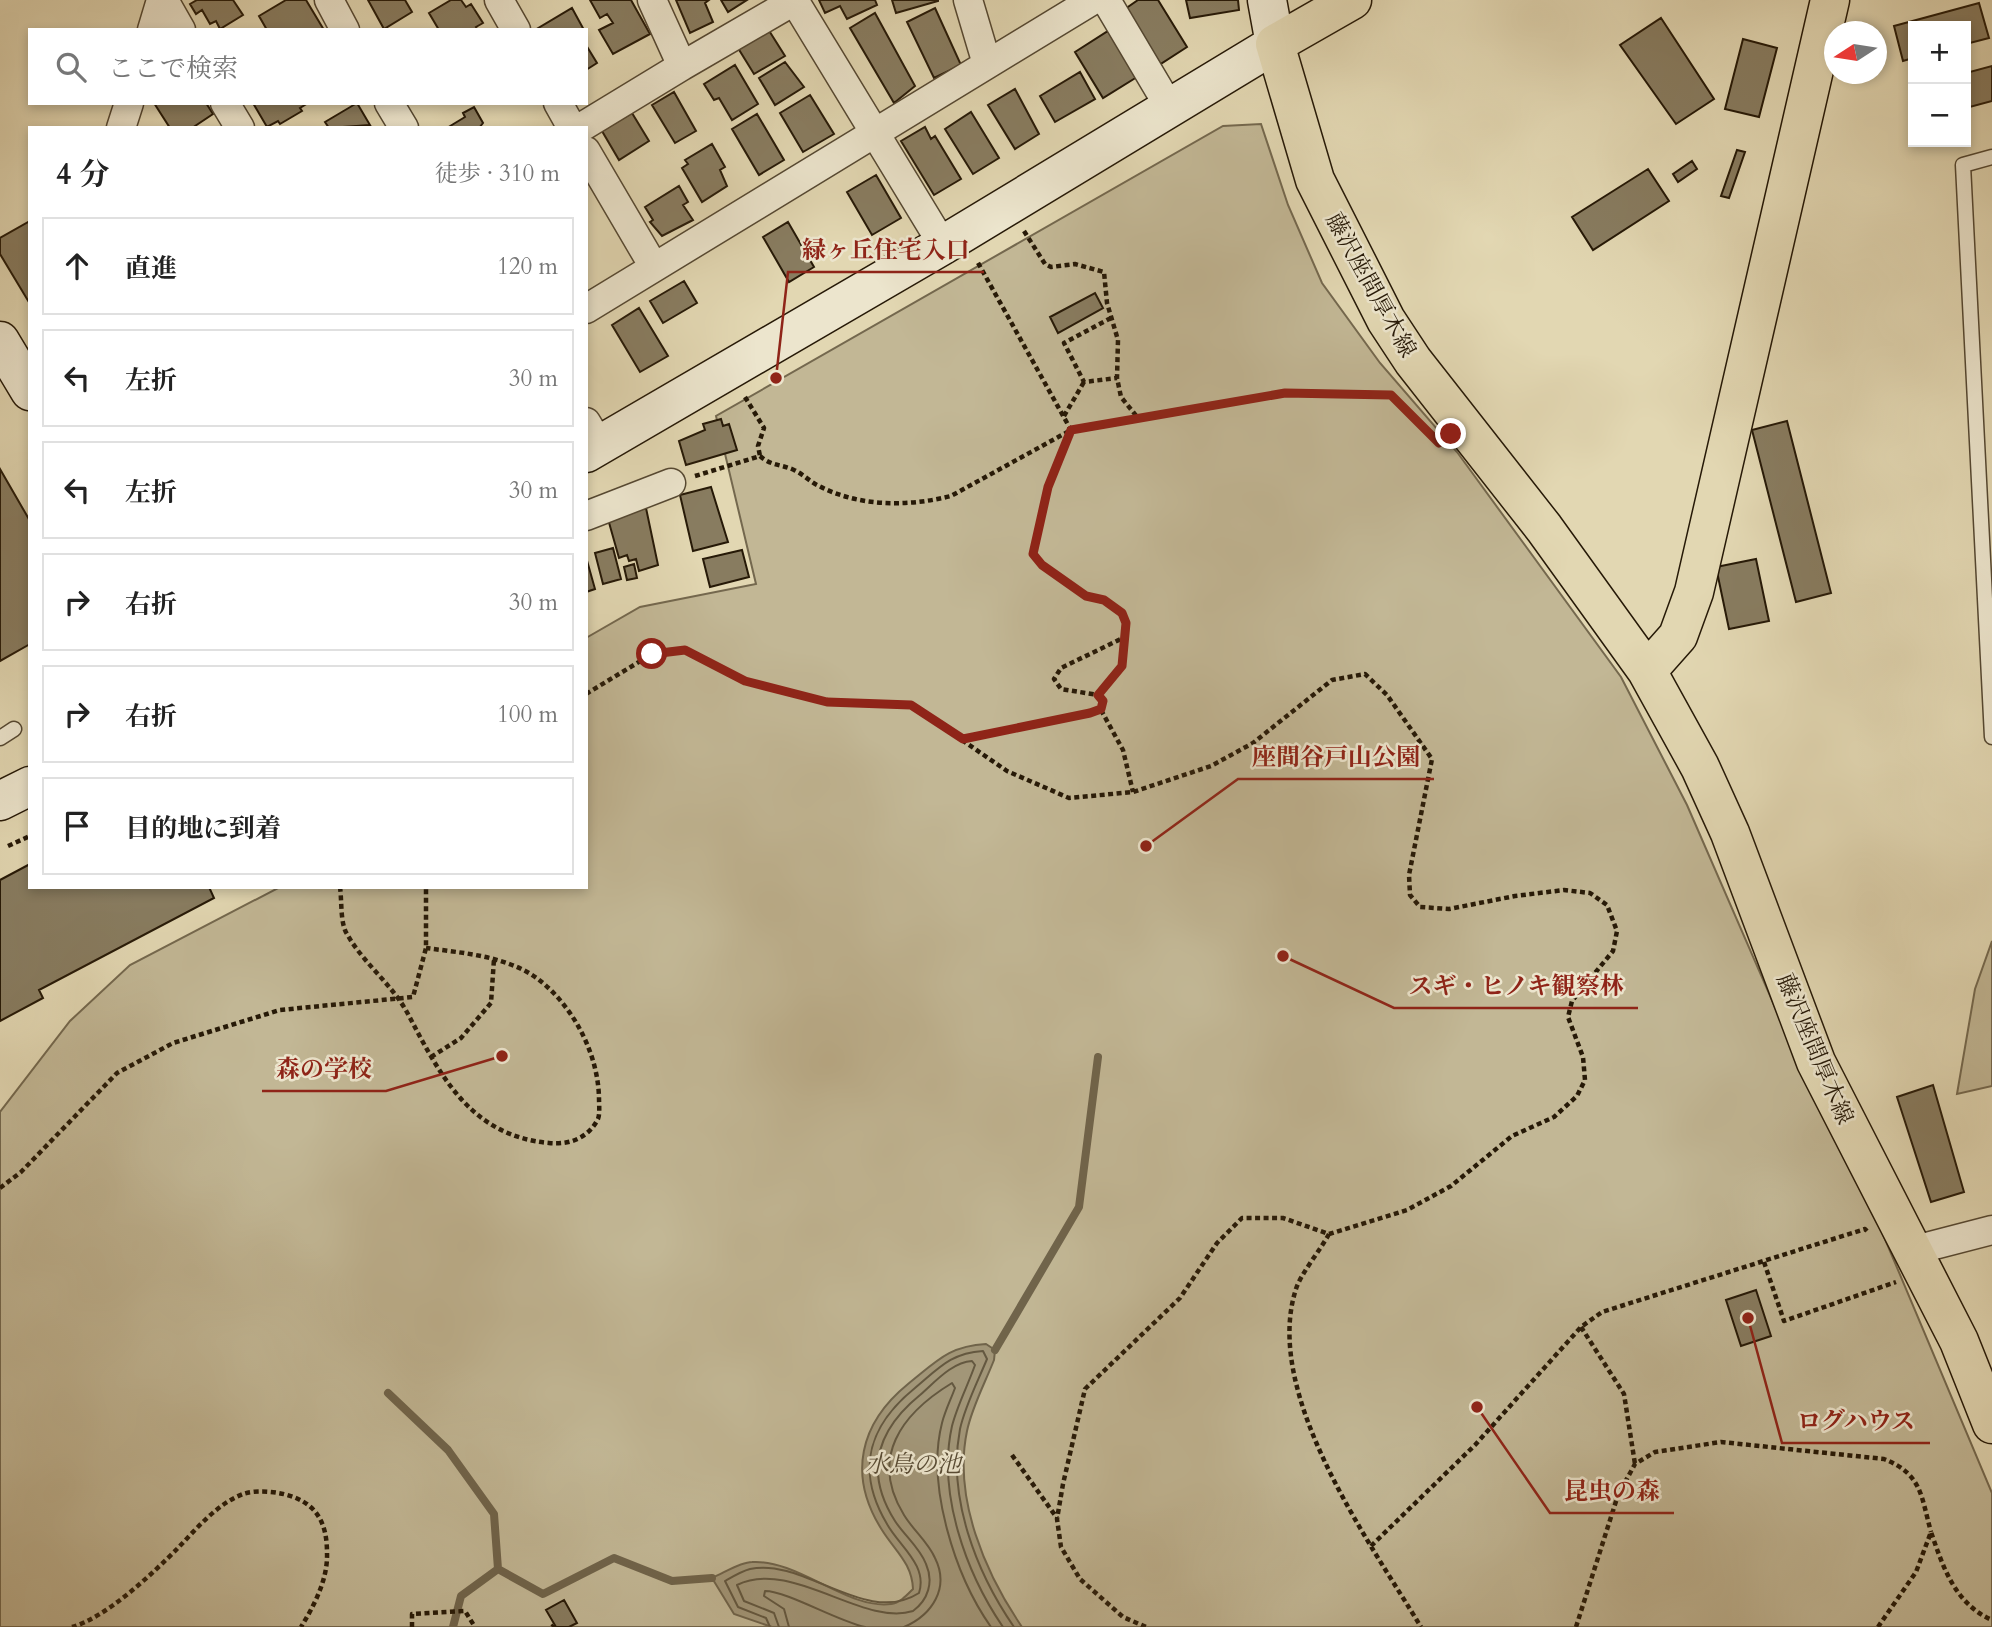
<!DOCTYPE html>
<html lang="ja">
<meta charset="utf-8">
<style>
:root{--surface:#fff;--page:#f6f6f6;--text:#222;--muted:#767676;--line:#e0e0e0}
body{margin:0;font-family:Cardo,"Noto Serif JP",serif;background:var(--page);color:var(--text)}
.controls{position:absolute;right:21px;top:21px;display:grid;overflow:hidden;border-radius:0px;box-shadow:0 4px 10px #0003}
.controls button{width:63px;height:63px;display:grid;place-items:center;padding:0;border:0;border-bottom:2px solid var(--line);background:var(--surface);color:var(--text);font:35px sans-serif}
.compass{position:absolute;left:1824px;top:21px;width:63px;height:63px;border-radius:50%;background:var(--surface);box-shadow:0 4px 10px #0003;rotate:258deg}
.stop{position:absolute;width:21px;height:21px;margin:-16px;border:5px solid #8f2418;border-radius:50%;background:#fff}
.stop.end{background:#8f2418;border-color:#fff;box-shadow:0 2px 7px #0008}
.list{margin:0;padding:0;list-style:none}
h2{display:flex;justify-content:space-between;align-items:center;height:91px;margin:0;padding:0 28px;font-size:30px}
h2 small{font-size:23px;font-weight:400;color:var(--muted)}
.list li{display:grid;grid-template-columns:46px 1fr auto;gap:21px;align-items:center;box-sizing:border-box;height:98px;margin:0 14px 14px;padding:0 14px;border:2px solid var(--line);border-radius:0px}
.list b{display:block;font-size:26px;white-space:nowrap}
.list em{font-size:23px;font-style:normal;color:var(--muted)}
.icon{flex:none;width:38px;height:38px;fill:none;stroke:currentColor;stroke-width:2;stroke-linecap:round;stroke-linejoin:round}
.map{position:relative;flex:none;width:1992px;height:1627px;overflow:hidden}
.search{position:absolute;background:var(--surface);box-shadow:0 4px 10px #0003;left:28px;top:28px;width:560px;height:77px;display:flex;align-items:center;gap:18px;box-sizing:border-box;padding:0 24px;border-radius:0px;color:var(--muted);font-size:26px}
.panel{position:absolute;background:var(--surface);box-shadow:0 4px 10px #0003;left:28px;top:126px;width:560px;height:763px;border-radius:0px}
.map>svg:first-child{display:block}
.green{fill:#c2b795;stroke:#74684e;stroke-width:2}
.water{fill:#a29678;stroke:#70644b;stroke-width:2}
.lines{fill:none;stroke-linecap:round;stroke-linejoin:round}
.shore{stroke:#645840;stroke-width:2}
.stream{stroke:#70644b;stroke-width:8}
.building{fill:#887c60;stroke:#261907;stroke-width:2}
.lane-casing{stroke:#554832;stroke-width:17}
.street-casing{stroke:#554832;stroke-width:31}
.secondary-casing{stroke:#261907;stroke-width:41}
.primary-casing{stroke:#261907;stroke-width:41}
.path{stroke:#261907;stroke-width:4.5;stroke-dasharray:5 3.5;stroke-linecap:butt}
.lane{stroke:#ece5cd;stroke-width:14}
.street{stroke:#ece5cd;stroke-width:28}
.secondary{stroke:#ece5cd;stroke-width:38}
.primary{stroke:#e2d7b2;stroke-width:38}
.route{stroke:#8f2418;stroke-width:9}
.labels{text-anchor:middle;dominant-baseline:central;stroke-width:5;stroke-linejoin:round;paint-order:stroke}
.street-label{font-size:23px;fill:#261907;stroke:#ece5cd}
.water-label{font-size:24px;font-style:italic;fill:#584b34;stroke:#ece5cd}
.leader{fill:none;stroke:#8f2418;stroke-width:2.5}
.callout-dot{fill:#8f2418;stroke:#ece5cd;stroke-width:2.5}
.callout-label{font-size:24px;text-anchor:middle;font-weight:bold;fill:#8f2418;stroke:#ece5cd;stroke-width:5;stroke-linejoin:round;paint-order:stroke}
</style>
<div class="map">
<svg width="1992" height="1627" viewBox="0 0 1992 1627">
<rect width="100%" height="100%" fill="#e2d7b2"/>
<filter id="stains"><feTurbulence type="fractalNoise" baseFrequency=".00286" numOctaves="4"/><feColorMatrix values="0 0 0 0 .2 0 0 0 0 .09 0 0 0 0 .02 0 0 0 .5 -.17"/></filter>
<radialGradient id="worn" r=".72"><stop offset=".6" stop-color="#630" stop-opacity="0"/><stop offset="1" stop-color="#630" stop-opacity=".3"/></radialGradient>
<path class="green" d="M1261 124 1288 205 1322 283 1380 363 1457 452 1621 677 1687 805 1808 1083 1882 1232 1992 1493V1627H0V1112L70 1021 130 965 280 887H586V638L640 607 756 584 716 416 1223 126Z
M1992 941V1086L1957 1094 1975 989Z"/>
<path class="water" d="M986 1344 995 1350 994 1360C985 1383 972 1407 967 1431 953 1498 985 1573 1022 1627H772L734 1614 712 1578C724 1573 740 1562 752 1562 798 1559 848 1610 891 1604 900 1603 907 1595 913 1589 912 1563 895 1551 882 1530 847 1475 860 1423 908 1384 937 1361 949 1346 986 1344Z"/>
<g class="lines">
<path class="shore" d="M770 1627 766 1618 738 1607 725 1581C732 1577 742 1571 750 1569 804 1557 866 1627 919 1593 928 1565 899 1546 887 1524 855 1470 868 1426 915 1388 939 1368 951 1353 983 1351L987 1359C978 1381 965 1406 960 1429 947 1497 976 1572 1014 1627
M779 1627 774 1613 744 1601 737 1585C791 1558 863 1627 913 1611 928 1600 934 1582 926 1564 920 1548 904 1535 895 1521 864 1472 877 1430 920 1395 934 1383 952 1362 972 1361L975 1365C968 1385 957 1406 952 1426 937 1493 966 1573 1003 1627
M789 1627 784 1609 764 1596 765 1591C787 1591 837 1621 865 1627
M904 1627C932 1615 950 1588 935 1558 928 1542 913 1530 904 1515 869 1458 901 1414 952 1383L955 1388C951 1399 945 1411 942 1423 926 1485 955 1576 991 1627"/>
<path class="stream" d="M995 1350 1079 1207 1098 1057
M388 1393 448 1450 494 1514 498 1569
M453 1627 461 1596 498 1569 543 1594 614 1558 672 1581 712 1578"/>
</g>
<path class="building" d="M197 0H233L243 15 220 29 216 21 210 24 202 10 196 14 190 4Z
M286 0H306L324 30H267L259 16Z
M368 0H405L412 12 384 29Z
M451 0H461L466 7 471 4 483 23 476 27 478 30H439L429 13Z
M590 0H631L650 34 613 54 599 30 613 23 607 14 600 18Z
M676 0H709L705 3 713 22 690 33Z
M721 0H747L728 12Z
M819 0H875L877 5 847 19 840 6 825 13Z
M892 0H938V1L896 13Z
M1138 0H1158L1187 47 1159 65 1125 9Z
M1186 0H1238L1239 10 1190 18Z
M1979 3 1989 38 1966 44V26H1913V58L1903 61 1894 26Z
M572 8 584 30H535Z
M935 8 961 65 934 78 907 22Z
M875 13 915 86 894 103 850 28Z
M1661 18 1714 99 1676 124 1620 45Z
M768 29 785 56 754 74 738 48Z
M1108 31 1137 77 1103 98 1075 52Z
M1743 39 1777 48 1759 117 1725 109Z
M586 45 597 63 586 70Z
M785 62 804 87 775 105 759 78Z
M735 65 758 104 732 120 719 98 714 100 704 84Z
M1992 66V101L1966 108V73Z
M1080 72 1095 99 1055 122 1040 96Z
M1015 89 1039 134 1015 149 988 105Z
M674 92 696 131 675 143 652 105Z
M810 95 834 134 803 152 780 113Z
M154 103H206L213 114 192 128H170Z
M253 103H308L300 108 302 111 280 124 278 121 267 127Z
M357 103 370 125 329 128 325 122Z
M474 107 483 123 479 128H447L465 117 463 113Z
M971 112 999 158 973 174 945 129Z
M632 113 649 141 619 160 602 131Z
M757 114 784 160 759 175 732 129Z
M925 127 931 139 935 136 961 179 934 195 901 141Z
M712 144 725 167 720 170 727 186 702 202 682 168 688 164 685 160Z
M1737 150 1745 152 1729 198 1721 196Z
M1692 161 1697 169 1678 182 1673 174Z
M1648 169 1669 201 1593 250 1572 217Z
M876 175 901 218 872 235 847 192Z
M679 186 688 202 683 205 693 220 662 236 650 222 653 220 645 207Z
M30 221V304L0 254V238Z
M788 222 814 267 789 282 763 237Z
M684 281 697 303 663 323 650 301Z
M1095 293 1103 308 1058 333 1050 317Z
M639 308 668 356 640 372 612 325Z
M721 419 723 426 729 424 737 450 686 465 679 441 705 430 703 424Z
M1787 421 1831 593 1796 602 1752 430Z
M0 469 30 521V644L0 661Z
M711 487 728 542 693 551 680 495Z
M646 508 658 565 639 571 636 559 629 561 627 555 619 558 608 519Z
M613 548 621 579 603 584 595 553Z
M742 550 749 577 710 587 703 559Z
M586 557 595 589 586 592Z
M1756 559 1769 621 1729 629 1716 567Z
M634 564 637 578 627 580 624 567Z
M30 864V887H209L214 898 39 990 43 998 0 1021V880Z
M1933 1085 1964 1192 1931 1202 1897 1097Z
M1756 1290 1771 1336 1741 1346 1726 1300Z
M564 1600 577 1623 569 1627H556L546 1610Z"/>
<g class="lines">
<g class="lane-casing">
<path id="lane" d="M1992 157 1963 165 1992 737
M0 738 14 729"/>
</g>
<g class="street-casing">
<path id="street" d="M164 0 181 30
M329 0 345 30
M499 0 516 30
M652 0 682 66 794 1
M794 0 943 245
M968 0 987 64
M1106 0 1170 108
M152 30 161 0
M225 103 240 128
M389 103 404 128
M558 103 572 128
M121 128 129 103
M580 128 682 66
M586 151 654 267
M586 309 1093 0
M586 422 600 445
M586 516 671 483
M1911 1251 1992 1230"/>
</g>
<g class="secondary-casing">
<path id="secondary" d="M0 341 30 391
M586 453 943 245 1275 44 1267 0
M0 801 30 786"/>
</g>
<g class="primary-casing">
<path id="primary" d="M1352 0 1275 44 1315 180 1386 320 1413 361 1544 528 1647 671 1700 767 1730 833 1816 1062 1959 1341 1992 1424
M1647 671 1678 636 1694 592 1830 0"/>
</g>
<path class="path" d="M1024 231 1045 264 1051 267 1075 264 1104 272 1107 303 1118 340 1117 378 1121 397 1138 418
M1111 318 1064 343 1084 382 1117 378
M745 397 764 428 758 446 760 456
M1064 416 1084 382
M695 476 760 456C771 466 781 464 794 470 803 474 809 481 817 485 858 507 907 507 951 496L1071 430 1285 393 1391 395 1412 416
M586 694 652 654 685 651 745 681 827 702 911 705 1007 771 1069 798 1133 792 1211 766 1253 743 1332 680 1365 674 1387 695 1432 759 1409 875 1410 895 1420 907 1449 909 1515 896 1564 890 1590 893 1607 905 1617 931 1613 951 1572 1001 1568 1017 1583 1057 1585 1080 1577 1096 1554 1117 1512 1136 1451 1186 1407 1210 1329 1234 1283 1218H1242L1217 1243 1180 1298 1085 1389 1063 1484 1057 1519 1061 1547 1080 1579 1123 1617 1146 1627
M1098 695 1122 666 1125 637
M1101 710 1123 750 1133 792
M964 739 1101 710 1103 701 1098 695 1061 689 1054 679 1061 668 1125 637C1129 603 1108 606 1085 595 1067 585 1046 570 1033 554L1048 487 1071 430 977 261
M8 846 30 836
M340 887C342 901 340 923 347 934 363 963 392 984 408 1014 441 1077 471 1136 549 1143 570 1145 588 1138 598 1119 600 1114 599 1104 599 1098 598 1053 573 1006 538 979 507 956 463 953 426 948
M431 1057 461 1038 491 1003 494 959
M0 1188 21 1172 117 1073 173 1043 280 1010 413 997 426 948V887
M1329 1234C1321 1249 1300 1275 1296 1289 1262 1393 1369 1541 1421 1627
M1764 1262 1784 1321 1896 1282
M1581 1327 1624 1394 1635 1464
M1012 1455 1057 1518
M1371 1546 1475 1445 1581 1327 1602 1312 1865 1229 1867 1231
M72 1627C107 1617 152 1574 178 1548 197 1528 217 1504 243 1494 258 1489 282 1492 296 1498 320 1508 327 1528 327 1553 328 1579 314 1606 301 1627
M412 1627V1614L465 1611 475 1627
M552 1627 554 1625
M1576 1627 1618 1495 1635 1464 1655 1452 1721 1442 1884 1459C1922 1474 1921 1496 1931 1532
M1878 1627 1916 1572 1931 1532C1943 1567 1955 1604 1992 1620"/>
<use href="#lane" class="lane"/>
<use href="#street" class="street"/>
<use href="#secondary" class="secondary"/>
<use href="#primary" class="primary"/>
</g>
<g class="lines">
<path class="route" d="M652 654 685 650 745 681 827 702 911 705 963 739 1090 713 1101 709 1103 701 1098 695 1122 666 1126 623 1122 613 1104 600 1086 596 1042 565 1033 554 1048 487 1071 430 1285 393 1391 395 1439 443 1451 434"/>
</g>
<g class="labels">
<g class="street-label">
<text transform="translate(1371 285) rotate(61)">藤沢座間厚木線</text>
<text transform="translate(1815 1049) rotate(67)">藤沢座間厚木線</text>
</g>
<g class="water-label">
<text x="913" y="1464">水鳥の池</text>
</g>
</g>
<path class="leader" d="M776 378L788 272H984M1146 846L1238 779H1434M1283 956L1394 1008H1638M502 1056L386 1091H262M1748 1318L1782 1443H1930M1477 1407L1550 1513H1674"/>
<g class="callout-dot">
<circle cx="776" cy="378" r="7"/>
<circle cx="1146" cy="846" r="7"/>
<circle cx="1283" cy="956" r="7"/>
<circle cx="502" cy="1056" r="7"/>
<circle cx="1748" cy="1318" r="7"/>
<circle cx="1477" cy="1407" r="7"/>
</g>
<g class="callout-label">
<text x="886" y="258">緑ヶ丘住宅入口</text>
<text x="1336" y="765">座間谷戸山公園</text>
<text x="1516" y="994">スギ・ヒノキ観察林</text>
<text x="324" y="1077">森の学校</text>
<text x="1856" y="1429">ログハウス</text>
<text x="1612" y="1499">昆虫の森</text>
</g>
<rect width="100%" height="100%" filter="url(#stains)"/>
<rect width="100%" height="100%" fill="url(#worn)"/>
</svg>
<div class="controls">
<button>+</button>
<button>−</button>
</div>
<svg class="compass" viewBox="-18 -18 36 36"><path d="M0-13l5 13h-10z" fill="#e53935"/><path d="M0 13l5-13h-10z" fill="#767676"/></svg>
<div class="stop" style="left:652px;top:654px"></div>
<div class="stop end" style="left:1451px;top:434px"></div>
<div class="search"><svg class="icon" aria-label="search" viewBox="0 0 24 24"><circle cx="10" cy="10" r="6"/><path d="M15 15l6 6"/></svg>ここで検索</div>
<section class="panel">
<h2>4 分<small>徒歩 · 310 m</small></h2>
<ul class="list">
<li><svg class="icon" aria-label="ahead" viewBox="0 0 24 24"><path d="M12 20V5M6 11l6-6 6 6"/></svg><div><b>直進</b></div><em>120 m</em></li>
<li><svg class="icon" aria-label="left" viewBox="0 0 24 24"><path d="M17 20v-9H6M10 6l-5 5 5 5"/></svg><div><b>左折</b></div><em>30 m</em></li>
<li><svg class="icon" aria-label="left" viewBox="0 0 24 24"><path d="M17 20v-9H6M10 6l-5 5 5 5"/></svg><div><b>左折</b></div><em>30 m</em></li>
<li><svg class="icon" aria-label="right" viewBox="0 0 24 24"><path d="M7 20v-9h11M14 6l5 5-5 5"/></svg><div><b>右折</b></div><em>30 m</em></li>
<li><svg class="icon" aria-label="right" viewBox="0 0 24 24"><path d="M7 20v-9h11M14 6l5 5-5 5"/></svg><div><b>右折</b></div><em>100 m</em></li>
<li><svg class="icon" aria-label="arrive" viewBox="0 0 24 24"><path d="M6 21V4h12l-3 4 3 4H6"/></svg><div><b>目的地に到着</b></div></li>
</ul>
</section>
</div>
